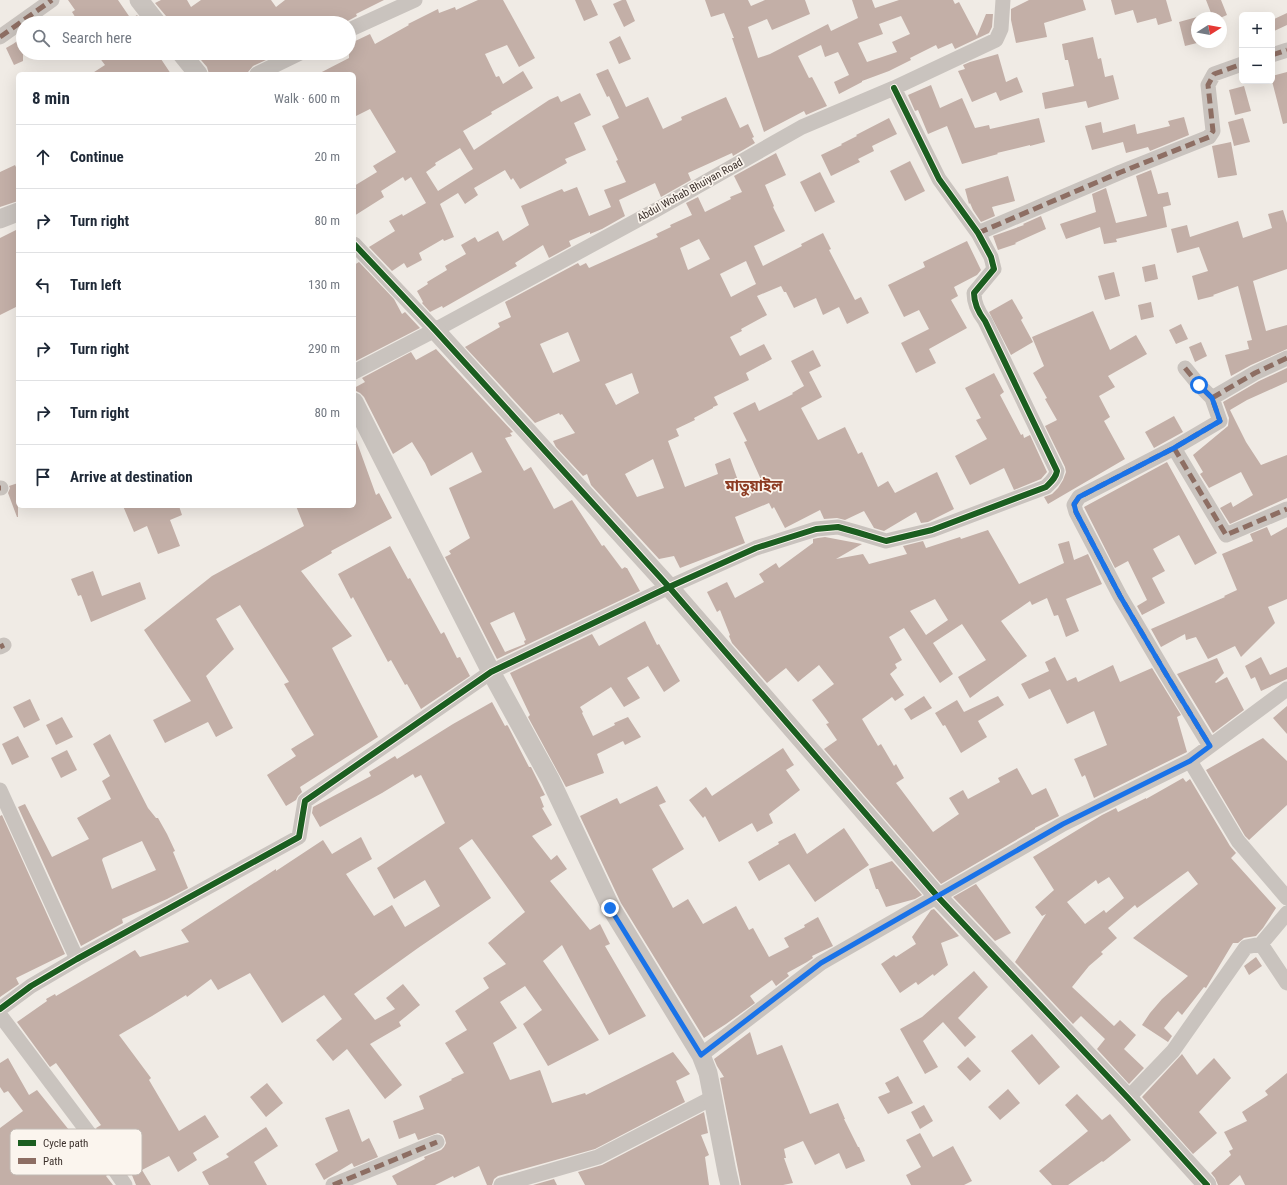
<!DOCTYPE html>
<meta charset="utf-8">
<style>
:root{--surface:#fff;--page:#f6f6f7;--text:#1f2937;--muted:#747a83;--line:#e0e1e3}
body{margin:0;font-family:"Roboto Condensed","Noto Sans Bengali",sans-serif;background:var(--page);color:var(--text)}
.controls{position:absolute;right:12px;top:12px;display:grid;overflow:hidden;border-radius:6px;box-shadow:0 4px 16px #0002}
.controls button{width:36px;height:36px;display:grid;place-items:center;padding:0;border:0;border-bottom:1px solid var(--line);background:var(--surface);color:var(--text);font:20px sans-serif}
.compass{position:absolute;left:1191px;top:12px;width:36px;height:36px;border-radius:50%;background:var(--surface);box-shadow:0 4px 16px #0002;rotate:79deg}
.stop{position:absolute;width:12px;height:12px;margin:-9px;border:3px solid #1a73e8;border-radius:50%;background:#fff}
.stop.end{background:#1a73e8;border-color:#fff;box-shadow:0 1px 4px #0008}
.list{margin:0;padding:0;list-style:none}
h2{display:flex;justify-content:space-between;align-items:center;height:52px;margin:0;padding:0 16px;font-size:17px}
h2 small{font-size:13px;font-weight:400;color:var(--muted)}
.list li{display:grid;grid-template-columns:26px 1fr auto;gap:12px;align-items:center;box-sizing:border-box;height:64px;padding:0 16px;border-top:1px solid var(--line)}
.list b{display:block;font-size:15px;white-space:nowrap}
.list em{font-size:13px;font-style:normal;color:var(--muted)}
.icon{flex:none;width:22px;height:22px;fill:none;stroke:currentColor;stroke-width:2;stroke-linecap:round;stroke-linejoin:round}
.map{position:relative;flex:none;width:1287px;height:1185px;overflow:hidden}
.search{position:absolute;background:var(--surface);box-shadow:0 4px 16px #0002;left:16px;top:16px;width:340px;height:44px;display:flex;align-items:center;gap:10px;box-sizing:border-box;padding:0 14px;border-radius:22px;color:var(--muted);font-size:15px}
.panel{position:absolute;background:var(--surface);box-shadow:0 4px 16px #0002;left:16px;top:72px;width:340px;height:436px;border-radius:6px}
.map>svg:first-child{display:block}
.building{fill:#c3afa7;fill-rule:evenodd}
.lines{fill:none;stroke-linecap:round;stroke-linejoin:round}
.minor{stroke:#c9c3be;stroke-width:15}
.tertiary{stroke:#c9c3be;stroke-width:19}
.quiet{stroke:#8d6e63;stroke-width:5;stroke-dasharray:10 5;stroke-linecap:butt}
.cycleway-casing{stroke:#fbf5ee;stroke-width:8}
.cycleway{stroke:#1b5e20;stroke-width:6}
.route{stroke:#1a73e8;stroke-width:5}
.labels{text-anchor:middle;dominant-baseline:central;stroke-width:3.5;stroke-linejoin:round;paint-order:stroke}
.street-label{font-size:11px;fill:#3b302b;stroke:#fbf5ee}
.district-label{font-size:15px;font-weight:bold;fill:#8c3b22;stroke:#fbf5ee}
.key{fill:#fbf5ee;stroke:#c1bab4;stroke-width:1}
.key-label{font-size:11px;fill:#3b302b}
</style>
<div class="map">
<svg width="1287" height="1185" viewBox="0 0 1287 1185">
<rect width="100%" height="100%" fill="#f0ebe5"/>
<path class="building" d="M68 0H118L131 19 137 15 143 23H79L72 12 75 10Z
M161 0H187L191 7 201 0H271L276 7 285 0H384L356 14 357 16 344 23H168L166 16 155 3Z
M478 0H503L535 58 519 67 507 45 485 54 496 77 499 76 503 84 523 71 533 88 491 112 492 114 463 131 474 150 549 100 558 96 561 102 580 93 591 115 574 123 586 150 565 159 567 163 520 189 513 178 511 180 505 170 474 188 478 195 465 204 458 193 440 204 454 237 444 241 443 239 419 253 422 260 407 268 404 263 392 271 369 247 395 231 389 221 402 214 403 216 426 203 411 177 405 181 403 177 381 191 384 197 354 216V186L377 172 373 166 396 152 370 109 354 117V74H318L349 58V44L370 34 375 44 409 25 408 24 438 9 439 13 455 7 456 10ZM460 148 473 169 438 191 426 172 436 165 435 163Z
M575 0H591L598 15 584 21Z
M622 0H626L635 21 624 27 613 4Z
M705 0H748L751 6 765 0H805L810 14 772 30 767 19 748 27 758 58 770 54 828 24 831 31 858 18 852 0H872L875 8 899 0H953L955 4 959 2 977 36 986 14H993L992 27 989 33 955 49 952 43 938 49 936 45 910 58 911 60 889 71 862 81V82L839 94 834 82 849 75 838 52 825 57 821 45 798 56 809 78 812 77 827 106 806 115 804 111 764 132 732 38H734L724 13 711 17ZM901 16 910 34 892 42 897 52 867 62 858 43 883 34 879 24Z
M1029 0H1083L1086 10 1044 23 1047 37 1016 43 1011 20V9Z
M1111 0H1166L1172 21 1158 25 1156 18 1137 23 1133 10 1115 15Z
M1206 0H1221L1227 15 1220 18H1213Z
M1287 13V25L1272 32V20Z
M1197 17V43L1185 46 1179 22Z
M620 36 631 59 619 64 609 42Z
M23 37V61L14 65 6 48 13 44Z
M1093 37 1098 59 1101 58 1105 77 1113 75 1119 99 1088 108 1086 101 1045 109 1042 93 1074 86 1068 60H1065L1062 44Z
M96 53H157L171 74H91L105 65Z
M195 53H262L266 60 253 66 248 72 244 74H209L207 67Z
M998 54 1006 82 1017 77 1023 92 1000 101 996 92 972 102 958 71 965 69 963 65 970 62Z
M608 69 626 107 648 97 663 129 682 120 681 117 726 97 740 128 748 124 754 137 752 138 755 143 733 156 732 153 688 173 691 180 661 197 655 183 619 200 625 216 602 229 590 234V232L569 241 571 246 549 258 543 245 515 263 517 266 443 308 442 306 430 312 422 303 423 302 417 291 428 284 427 282 447 270 445 266 466 254 461 245 475 237 478 242 498 231 503 241 529 225 521 206 562 189 564 192 577 187 589 216 611 207 604 190 626 182 616 161 618 160 602 126 619 118 609 96 607 97 596 74Z
M1287 72V123L1283 124 1272 81V76Z
M931 85 940 108 962 98 975 128 989 125 990 129 1039 118 1045 142 1030 146V145L997 153 998 154 962 164 947 126 928 134 918 110 915 111 908 95Z
M1244 86 1251 111 1235 115 1229 90Z
M1184 117 1189 135 1150 151 1148 147 1126 153 1123 142 1092 150 1085 126 1101 122 1103 133 1135 124 1137 134 1170 126 1168 121Z
M889 118 897 134 872 146 874 151 858 159 860 162 831 176 821 155 842 145 841 144 857 136 856 135Z
M1243 118 1250 142 1234 146 1228 122Z
M1231 142 1237 175 1218 178 1212 146Z
M776 153 786 175 765 185 774 206 773 207 785 231 754 246 763 266 802 246 801 244 823 233 831 249 829 250 855 300 861 297 869 313 847 324 839 307 823 315 816 298 794 308 786 292H784L781 286 757 296 767 315 741 329 742 331 730 337 740 356 764 344 772 359 746 373 749 380 714 397 718 405 713 407V408L694 418 695 420 676 429 679 436 668 441 685 487 718 474 715 464 730 458 742 492 763 484 744 442 747 441 733 413 755 402 759 411 793 394 792 393 804 386 791 361 813 350 821 366 809 372 822 397 801 408 818 440 845 427 858 454 862 452 878 487 888 481 895 493 937 472 954 509 928 522 921 523 916 512 884 531 874 528 864 511 845 520 837 518 824 519 820 510 785 528 774 507 772 509 769 503 735 517 745 543 680 568 674 556 659 559 591 485 587 474 583 476 556 447 553 441 575 433 562 414 560 415 559 413 535 423 465 347 500 327 498 323 511 317 505 302 578 263 580 266 586 263 589 268 658 237 656 234 671 227 670 225 692 215 686 203 698 197 705 212 731 199 730 197 742 192 734 176ZM699 239 710 259 688 270 680 248ZM746 261 756 284 731 297 720 274ZM568 332 580 361 553 373 540 344ZM632 373 639 393 616 405 605 384ZM653 459 664 488 637 497 625 474Z
M910 161 925 191 905 201 890 171Z
M15 165 18 171V201L0 207V172Z
M1151 170 1158 194 1168 192 1171 205 1163 207 1167 227 1116 239 1117 242 1104 244 1100 227 1066 239 1060 224 1096 212 1092 194 1106 188 1116 223 1147 216 1136 176Z
M820 172 835 202 815 212 800 182Z
M1008 176 1015 201 992 207 995 216 981 222 973 210 970 203 969 204 965 189Z
M1283 210 1287 223V269L1253 281 1266 331 1287 325V349L1251 365 1231 376 1225 355 1249 349 1247 341 1252 340 1238 286 1213 295 1214 296 1198 300 1192 276 1208 271 1199 247 1177 253 1171 229 1187 225 1190 237 1238 221 1243 238 1272 228 1268 214Z
M1041 216 1046 229 1015 243 1016 244 998 250 993 236 1024 225 1023 224Z
M18 229V306L0 315V238Z
M967 241 981 270 977 275 954 287 958 296 951 300 967 328 929 349 936 363 916 373 901 343 929 329 919 310 904 317 888 285 925 267 923 262Z
M359 262 394 299 402 314 405 312 420 328 354 362V265Z
M1155 264 1158 279 1145 282 1142 267Z
M1114 272 1120 296 1105 300 1098 276Z
M1012 299 1023 318 1021 320 1033 342 1011 355 989 312Z
M1151 302 1154 317 1141 320 1138 305Z
M1093 311 1110 350 1136 335 1147 354 1108 376 1115 387 1099 396 1110 417 1104 421 1125 459 1048 504 1044 497 1052 494 1058 488 1063 480 1066 472 1065 467 1045 426 1057 420 1045 399 1047 398 1033 373 1044 366 1032 337Z
M1181 324 1188 339 1176 344 1169 330Z
M1201 342 1207 356 1195 362 1189 347Z
M436 349 513 432 510 433 512 436 505 438 524 471 531 467 554 509 572 500 602 546 604 545 622 569 625 567 626 568H627L640 591 497 659 445 557 451 554 449 551 470 538 449 488 482 472 472 452 431 476 425 463 412 442 393 454 364 397 360 393 354 390V388L365 382 362 378 411 352 416 360ZM514 612 526 640 524 641 525 644 505 652 490 623Z
M1287 368V382L1247 400 1230 410 1246 442 1261 465 1287 455V498L1230 524 1220 508 1231 502 1233 507 1253 495 1241 472 1209 488 1200 474 1203 472 1193 455 1228 426 1229 418 1223 402 1259 381Z
M994 373 1004 392 1000 395 1021 435 1023 434 1024 438 1030 435 1047 472 1041 479 1014 490 1004 468 970 485 955 456 987 439 976 420 981 418 965 388Z
M1174 416 1183 432 1154 448 1145 432Z
M354 437H355L376 495 379 493 392 518 331 551 332 553 301 571 352 636 332 648 378 737 300 787 302 792 298 796 296 800 286 806 267 775 296 756 291 749 314 735 284 684 289 682 240 605 216 619 234 649 206 676 233 728 216 737 208 722 165 743 153 720 191 701 144 630 212 576 304 526 296 506H354Z
M1167 462 1217 553 1195 565 1179 535 1153 549 1165 571 1152 578 1165 603 1142 615 1137 606 1147 600 1128 561 1115 568 1084 507Z
M18 483V517H17L8 493 10 488 9 486Z
M123 506H179L182 515 170 520 180 546 158 554 147 526 134 532Z
M1267 527 1271 536 1287 527V599L1268 607 1275 623 1241 657 1235 646 1208 659 1196 637 1186 640 1185 634 1161 647 1151 629 1225 597 1224 596 1237 590 1222 554 1253 541 1250 534Z
M988 530 1019 584 1064 563 1058 544 1069 541 1074 560 1088 554 1102 584 1066 599 1079 631 1066 637 1058 615 1054 616 1047 598 1032 605 1030 601 1001 621 1027 656 970 698 958 677 986 660 962 624 933 643 953 674 940 683 904 628 889 637 902 660 895 664 897 668 890 674 904 695 895 701 892 697 862 719 878 746 881 744 894 766 896 764 904 778 896 783 933 832 959 814 949 798 963 790 968 799 1000 782 998 778 1017 768 1032 795 1046 788 1059 816 1035 828V829L941 884 824 749 837 740 826 724 829 723 812 700 834 684 819 665 798 682 786 668 767 683 732 643 729 636 730 635 720 610 717 612 707 592 727 582 735 598 764 582 759 574 776 563 779 568 813 543V539L818 538 825 537 862 544 836 559 863 554 869 564 907 554 903 546 923 541 926 548 960 537 961 539ZM935 599 948 620 926 635 910 611Z
M390 546 408 579 410 578 441 634 444 632 457 658 460 657 470 676 421 709 407 684 405 685 391 660 388 662 353 597 351 599 338 574Z
M93 571 102 596 140 582 146 599 91 622 81 595 78 596 71 579Z
M645 621 657 645 659 644 680 681 664 692 648 666 627 678 640 698 624 707 611 687 580 707 583 712 582 713 593 736 615 725 614 723 628 717 641 737 625 745 623 741 597 754 604 773 566 787 528 717 530 715 510 673 592 634 599 646Z
M1055 657 1067 681 1076 677 1078 682 1113 665 1120 682 1152 668 1181 715 1177 717 1187 752 1094 798 1085 775 1082 777 1074 759 1107 745 1094 711 1067 724 1050 689 1029 699 1021 684 1049 671 1045 662Z
M1261 657 1270 675 1287 667V679L1261 691 1255 677 1251 679 1245 666Z
M1217 658 1224 673 1215 682 1216 683 1227 677 1244 710 1213 733 1177 674Z
M924 696 932 708 911 720 904 709Z
M998 696 1004 705 978 721 987 737 961 753 945 725 943 726 935 713 957 700 964 712Z
M30 699 40 720 24 728 13 707Z
M492 702 505 726 507 725 508 726 529 767H531L545 795 540 797 544 807 542 808 552 825 532 836 551 860 557 855 567 869 550 881 590 930 600 924 610 944 605 946 646 1016 609 1035 562 945 543 961 599 1040 548 1066 523 1024 542 1010 525 986 500 1002 517 1028 493 1043 510 1080 540 1070 552 1103 585 1093 586 1095 673 1052 690 1074 676 1081 685 1102 595 1149 498 1176 494 1179 492 1185H487L479 1166 454 1178 453 1176 435 1185H397L392 1176 425 1159 424 1157 441 1150 444 1147 446 1143 445 1139 443 1135 438 1133 418 1140 415 1133 399 1139 393 1121 424 1109 419 1096 452 1080 451 1079 464 1073 445 1043 467 1030 455 1011 489 988 483 978 506 964 488 943 525 912 472 839 459 848 491 898 418 948 354 994 375 1020 395 1009 386 998 403 984 420 1005 399 1022 401 1026 370 1044 402 1085 385 1099 347 1049 333 1061 316 1040 342 1019 324 995 282 1023 250 973 218 990 211 979 187 997 186 995 152 1016 119 1035 151 1078 149 1080 179 1131 205 1115 219 1137 193 1153 197 1160 178 1172 169 1156 142 1170 151 1185H136L127 1163 122 1165 96 1128 101 1125 56 1063 50 1067 17 1022 47 1001 46 999 55 994 56 996 135 950 140 957 189 942 181 930 276 869V871L323 840 332 854 361 837 372 859 346 874 374 916 392 905 405 927 440 906 425 880 394 899 377 868 445 823 421 775 415 778 413 774 382 793 320 827 312 813 313 807 371 776 369 772 395 756 397 759 453 724Z
M1287 706V734L1273 718Z
M62 717 73 737 56 745 46 725Z
M110 734 148 808 156 818H158L167 834 175 851 173 852 188 888 167 899 122 919 123 923 81 946 18 807 25 804 52 857 89 839 77 818 111 799 102 781 110 776 93 744ZM142 841 156 870 112 889 102 860 103 858Z
M18 736 29 757 12 765 2 744Z
M1263 738 1287 761V805L1249 840 1245 836 1206 770Z
M783 748 794 765 786 770 800 790 769 814 773 823 757 832 752 823 719 842 705 816 703 818 689 800 706 787 712 796Z
M67 750 77 770 61 778 51 758Z
M1183 778 1186 782 1190 779 1230 846 1236 853 1231 858 1276 908 1263 928 1256 936 1244 938 1238 943H1233L1206 988 1204 987 1182 1015 1178 1011 1164 1028 1172 1036 1168 1042 1142 1025 1150 1013 1162 999 1188 976 1133 938 1198 884 1188 871 1137 908 1135 905 1108 928 1117 938 1101 952 1103 954 1089 966 1072 987 1114 1026 1120 1020 1136 1035 1124 1049 1144 1068 1129 1084 1097 1049 1105 1039 1081 1016 1073 1024 1015 962 1046 914 1042 916 1035 907 1054 890 1033 857 1102 815 1116 808 1118 812 1146 798V799ZM1109 877 1124 898 1106 913 1104 910 1085 924 1067 902 1096 880 1098 884Z
M657 786 666 802 659 805 684 849 652 869 673 908 688 899 703 924 736 906 749 930 753 928 769 957 789 947 784 938 805 927 804 925 818 917 833 946 812 956 813 958 807 962 787 973 789 976 776 986 772 980 750 996 755 1003 726 1024 704 1038 621 903 580 816 617 798 620 804Z
M2 815 65 954 16 978 19 984 0 997V816Z
M844 828 869 865 815 902 789 864 759 881 748 862 779 844 778 842 795 833 807 854Z
M892 861 922 895 915 899 886 907 878 889H876L869 869Z
M976 884 1011 933 995 941 953 897Z
M934 909 959 936 941 943 948 965 934 976 933 974 918 985 916 982 900 993 881 964 894 955 896 957 916 944 912 937 931 910Z
M1256 957 1262 966 1249 975 1244 966Z
M974 971 988 987 958 1018 976 1037 965 1047 943 1022 923 1041 938 1067 925 1074 900 1029 922 1017Z
M750 1032 757 1055 782 1045 810 1114 838 1103 845 1119H844L858 1147H859L865 1161 846 1169 839 1153 815 1165 803 1141 784 1149 786 1158H784L793 1183 783 1185H741L720 1078 724 1077 717 1066 714 1059Z
M1032 1034 1060 1067 1039 1085 1011 1051Z
M1182 1054 1197 1075 1214 1058 1231 1078 1199 1112 1217 1133 1193 1154 1142 1097Z
M968 1057 981 1071 970 1081 957 1067Z
M8 1058 29 1095 37 1090 77 1140 81 1138 107 1175 106 1176 113 1185H0V1128L23 1111 8 1091 4 1093 0 1087V1063Z
M1287 1073V1185H1245L1240 1175 1229 1185H1218L1215 1178 1211 1173 1231 1155 1229 1151 1233 1149 1224 1132 1247 1121 1242 1112 1268 1095 1265 1091Z
M898 1076 913 1103 888 1114 878 1097 890 1092 885 1083Z
M267 1083 283 1103 266 1117 250 1097Z
M1008 1089 1020 1103 1000 1120 988 1107Z
M1077 1094 1102 1120 1110 1114 1131 1140 1103 1162 1102 1161 1068 1185H1052L1039 1171 1088 1131 1065 1105Z
M924 1105 933 1121 920 1129 911 1112Z
M349 1109 362 1142 369 1138 378 1157 354 1167 352 1163 324 1180 315 1164 338 1151 325 1118Z
M704 1112 708 1133 701 1135 709 1155 705 1157 709 1185H585L578 1172 602 1165Z
M266 1127 278 1146 254 1162 267 1185H209L202 1172 229 1157 226 1154Z
M920 1133 933 1157 953 1146 972 1181 964 1185H911L906 1175 921 1167 906 1140Z
M554 1179 557 1185H533Z"/>
<g class="lines">
<path class="minor" d="M349 30 415 0
M0 37 52 0
M1272 55 1287 50
M257 74 300 53
M978 233 1121 172 1209 137 1213 131 1208 85 1214 74 1242 64
M354 244 435 330
M1185 368 1199 385 1212 398 1220 421 1174 448 1079 497 1074 505 1076 512 1120 596 1166 674 1210 746
M354 372 435 330 656 210 802 127 894 88 996 40 1001 29 1003 0
M1212 398 1255 373 1287 358
M1174 448 1226 535 1287 509
M0 488H1
M0 647 4 645
M1190 761 1238 841 1287 898
M0 790 77 959
M1287 913 1261 944 1287 983
M0 1009 31 986 77 959 299 837 305 801 491 672 669 587 756 548 816 529 838 527 856 532 886 541 932 530 1046 487C1051 482 1056 478 1057 471L985 321C978 312 974 304 974 293L994 269 991 257 978 233 939 179 894 88
M0 1015 97 1144 125 1185
M701 1055 821 963 1063 824 1190 761 1287 689
M1128 1098 1173 1051 1246 947 1261 944
M333 1185 437 1142
M501 1185 598 1157 712 1098"/>
<path class="tertiary" d="M139 0 157 23
M181 53 198 74
M0 219 18 212
M435 330 669 587 938 897 1128 1098 1207 1185
M354 402 491 672 550 779 611 908 701 1055 708 1073 727 1172 730 1185"/>
<path class="quiet" d="M0 37 52 0
M1272 55 1287 50
M978 233 1121 172 1209 137 1213 131 1208 85 1214 74 1242 64
M1185 368 1199 385 1212 398 1220 421 1174 448 1079 497 1074 505 1076 512 1120 596 1166 674 1210 746
M1212 398 1255 373 1287 358
M1174 448 1226 535 1287 509
M0 488H1
M0 647 4 645
M333 1185 437 1142"/>
<g class="cycleway-casing">
<path id="cycleway" d="M354 244 435 330 669 587 938 897 1128 1098 1207 1185
M0 1009 31 986 77 959 299 837 305 801 491 672 669 587 756 548 816 529 838 527 856 532 886 541 932 530 1046 487C1051 482 1056 478 1057 471L985 321C978 312 974 304 974 293L994 269 991 257 978 233 939 179 894 88"/>
</g>
<use href="#cycleway" class="cycleway"/>
</g>
<g class="lines">
<path class="route" d="M610 908 701 1055 821 963 1063 824 1190 761 1210 746 1166 674 1120 596 1076 512 1074 504 1079 497 1174 448 1220 421 1212 398 1199 385"/>
</g>
<g class="labels">
<g class="street-label">
<text transform="translate(690 190) rotate(-29)">Abdul Wohab Bhuiyan Road</text>
</g>
<g class="district-label">
<text x="754" y="486">মাতুয়াইল</text>
</g>
</g>
<rect x="10" y="1129" width="132" height="46" rx="6" class="key"/>
<rect x="18" y="1140" width="18" height="6" fill="#1b5e20"/>
<rect x="18" y="1158" width="18" height="6" fill="#8d6e63"/>
<g class="key-label">
<text x="43" y="1147">Cycle path</text>
<text x="43" y="1165">Path</text>
</g>
</svg>
<div class="controls">
<button>+</button>
<button>−</button>
</div>
<svg class="compass" viewBox="-18 -18 36 36"><path d="M0-13l5 13h-10z" fill="#e53935"/><path d="M0 13l5-13h-10z" fill="#747a83"/></svg>
<div class="stop" style="left:1199px;top:385px"></div>
<div class="stop end" style="left:610px;top:908px"></div>
<div class="search"><svg class="icon" aria-label="search" viewBox="0 0 24 24"><circle cx="10" cy="10" r="6"/><path d="M15 15l6 6"/></svg>Search here</div>
<section class="panel">
<h2>8 min<small>Walk · 600 m</small></h2>
<ul class="list">
<li><svg class="icon" aria-label="ahead" viewBox="0 0 24 24"><path d="M12 20V5M6 11l6-6 6 6"/></svg><div><b>Continue</b></div><em>20 m</em></li>
<li><svg class="icon" aria-label="right" viewBox="0 0 24 24"><path d="M7 20v-9h11M14 6l5 5-5 5"/></svg><div><b>Turn right</b></div><em>80 m</em></li>
<li><svg class="icon" aria-label="left" viewBox="0 0 24 24"><path d="M17 20v-9H6M10 6l-5 5 5 5"/></svg><div><b>Turn left</b></div><em>130 m</em></li>
<li><svg class="icon" aria-label="right" viewBox="0 0 24 24"><path d="M7 20v-9h11M14 6l5 5-5 5"/></svg><div><b>Turn right</b></div><em>290 m</em></li>
<li><svg class="icon" aria-label="right" viewBox="0 0 24 24"><path d="M7 20v-9h11M14 6l5 5-5 5"/></svg><div><b>Turn right</b></div><em>80 m</em></li>
<li><svg class="icon" aria-label="arrive" viewBox="0 0 24 24"><path d="M6 21V4h12l-3 4 3 4H6"/></svg><div><b>Arrive at destination</b></div></li>
</ul>
</section>
</div>
